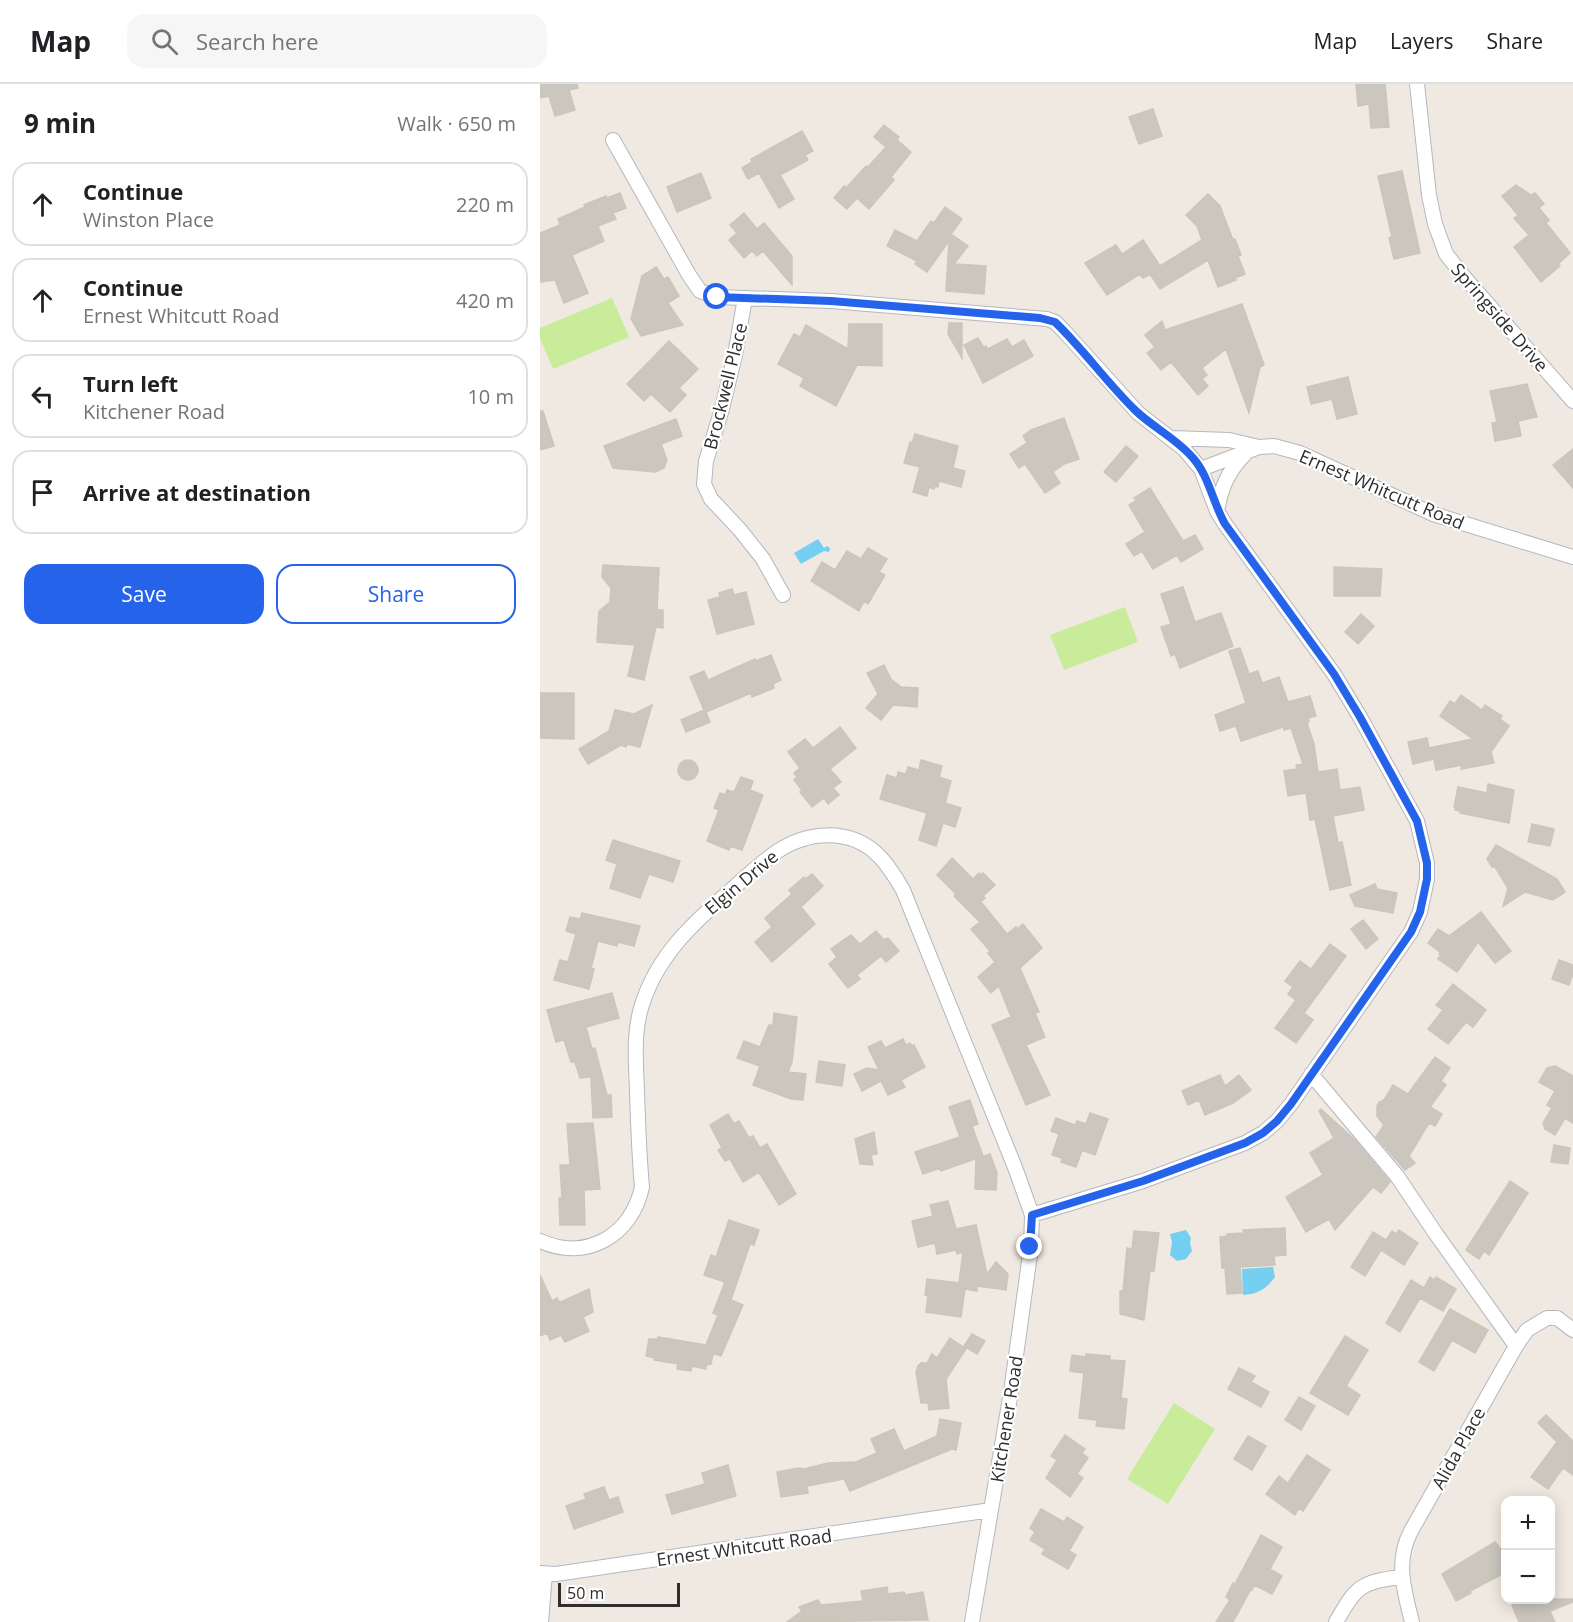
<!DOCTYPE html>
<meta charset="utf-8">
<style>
:root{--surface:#fff;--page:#f6f6f6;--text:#202124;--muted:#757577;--line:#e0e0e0;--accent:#2563eb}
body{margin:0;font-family:"Open Sans",sans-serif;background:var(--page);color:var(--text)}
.controls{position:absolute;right:18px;bottom:18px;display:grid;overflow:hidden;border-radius:12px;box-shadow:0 3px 15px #0003}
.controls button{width:54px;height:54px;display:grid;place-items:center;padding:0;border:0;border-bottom:2px solid var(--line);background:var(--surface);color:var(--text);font:30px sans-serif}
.scale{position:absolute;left:18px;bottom:15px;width:122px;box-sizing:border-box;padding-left:6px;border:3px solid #2e2e2e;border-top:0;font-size:16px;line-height:21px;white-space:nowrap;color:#2e2e2e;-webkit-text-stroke:4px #fff;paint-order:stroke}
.stop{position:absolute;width:18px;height:18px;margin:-14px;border:4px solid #2563eb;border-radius:50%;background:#fff}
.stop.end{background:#2563eb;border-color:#fff;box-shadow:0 2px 6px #0008}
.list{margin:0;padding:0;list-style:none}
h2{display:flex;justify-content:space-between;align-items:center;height:78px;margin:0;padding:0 24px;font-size:26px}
h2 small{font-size:20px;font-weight:400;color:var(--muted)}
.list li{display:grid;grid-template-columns:39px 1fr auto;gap:18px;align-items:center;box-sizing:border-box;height:84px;margin:0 12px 12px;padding:0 12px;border:2px solid var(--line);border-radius:18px}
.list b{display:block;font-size:22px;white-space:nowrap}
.list p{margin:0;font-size:20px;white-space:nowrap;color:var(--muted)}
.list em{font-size:20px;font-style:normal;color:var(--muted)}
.actions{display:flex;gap:12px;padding:18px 24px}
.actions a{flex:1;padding:14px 0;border:2px solid var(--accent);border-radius:18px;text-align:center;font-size:21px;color:var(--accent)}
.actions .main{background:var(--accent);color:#fff}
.icon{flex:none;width:33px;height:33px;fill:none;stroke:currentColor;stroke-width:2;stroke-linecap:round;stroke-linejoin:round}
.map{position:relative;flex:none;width:1033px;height:1538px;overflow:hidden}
header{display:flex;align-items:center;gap:36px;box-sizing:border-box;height:84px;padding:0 30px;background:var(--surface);border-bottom:2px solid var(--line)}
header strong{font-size:28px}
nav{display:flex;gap:33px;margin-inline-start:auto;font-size:21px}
.search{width:420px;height:54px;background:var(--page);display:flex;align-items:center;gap:15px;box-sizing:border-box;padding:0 21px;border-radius:18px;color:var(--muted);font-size:22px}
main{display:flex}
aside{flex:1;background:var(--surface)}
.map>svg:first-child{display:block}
.pitch{fill:#c9ec9a}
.water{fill:#75cff0}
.building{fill:#cbc7bf;stroke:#cbc5ba;stroke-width:1.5}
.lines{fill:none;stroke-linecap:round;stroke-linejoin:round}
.street-casing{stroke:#b4b7c1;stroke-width:16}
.street{stroke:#fff;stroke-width:14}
.route{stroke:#2563eb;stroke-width:8}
.labels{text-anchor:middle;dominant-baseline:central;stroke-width:4.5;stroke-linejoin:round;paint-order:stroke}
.street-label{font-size:18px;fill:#2e2e2e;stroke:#fff}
</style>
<header>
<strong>Map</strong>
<div class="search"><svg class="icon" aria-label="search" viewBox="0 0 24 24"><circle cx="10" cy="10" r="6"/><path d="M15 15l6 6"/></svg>Search here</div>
<nav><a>Map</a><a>Layers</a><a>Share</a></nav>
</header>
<main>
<aside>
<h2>9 min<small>Walk · 650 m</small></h2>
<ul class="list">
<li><svg class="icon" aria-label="ahead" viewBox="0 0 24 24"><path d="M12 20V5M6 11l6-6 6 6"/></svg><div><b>Continue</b><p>Winston Place</p></div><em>220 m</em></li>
<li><svg class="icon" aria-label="ahead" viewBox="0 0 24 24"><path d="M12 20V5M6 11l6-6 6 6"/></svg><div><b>Continue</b><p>Ernest Whitcutt Road</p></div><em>420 m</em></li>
<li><svg class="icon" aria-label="left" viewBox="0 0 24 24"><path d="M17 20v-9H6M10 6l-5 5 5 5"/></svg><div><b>Turn left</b><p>Kitchener Road</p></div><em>10 m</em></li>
<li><svg class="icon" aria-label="arrive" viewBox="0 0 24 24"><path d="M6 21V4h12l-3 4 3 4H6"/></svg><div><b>Arrive at destination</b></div></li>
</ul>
<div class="actions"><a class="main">Save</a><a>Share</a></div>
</aside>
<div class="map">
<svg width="1033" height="1538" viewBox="0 0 1033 1538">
<rect width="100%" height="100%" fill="#efe9e1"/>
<path class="pitch" d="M72 214 89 253 13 285 0 254V244Z
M585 523 598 558 524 586 510 551Z
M634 1319 675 1345 628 1420 587 1395Z"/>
<path class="water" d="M278 455 284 464 287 462 290 464 289 468 284 467 261 480 254 469Z
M646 1146 651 1154 650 1159 652 1167 646 1175 637 1177 630 1171 632 1158 630 1150Z
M733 1183 735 1193C726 1205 719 1210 703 1211L702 1185Z"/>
<path class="building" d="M0 0H37L38 4 29 6 35 26 15 32 9 12 0 14Z
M816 0H845L849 43 831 44 829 20 818 22Z
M613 25 622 52 599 60 589 33Z
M344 41 359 53 357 56 371 68 351 93 354 96 329 125 317 114 307 125 294 114 304 102 306 104 326 82 327 84 346 63 334 53Z
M262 47 273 67 265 71 268 76 240 91 254 115 239 124 219 89 208 95 202 84 212 78 211 75Z
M862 87 880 169 854 175 849 154 852 153 838 92Z
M161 89 171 114 137 128 127 103Z
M976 101 991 111 995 109 1004 120 999 124 1009 136 1006 139 1030 169 1018 180 1020 182 1001 198 974 163 989 151 974 134 978 131 962 112Z
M80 109 86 124 73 129 76 135 58 142 64 157 32 171 48 209 24 219 15 196 0 198V149L20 141 18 135 45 123 44 121 66 112 67 114Z
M668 110 680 122 693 156 695 155 701 171 698 172 705 190 695 194 696 196 678 203 668 176 620 205 610 190 603 194 600 190 567 211 545 179 576 161 582 170 603 156 620 182 662 156 657 142 646 131Z
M405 123 422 135 411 150 428 162 414 180 446 182 444 210 406 207 409 157 387 188 375 180 377 177 347 162 355 146 377 157 391 137 394 139Z
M204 129 217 145 224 139 252 172V201L223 167 217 172 212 167 204 174 189 156 197 149 190 141Z
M116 183 124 195 128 193 139 212 128 219 143 241 101 252 91 235 102 192Z
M702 220 724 281 720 283 709 329 686 265 662 284 667 291 662 295 668 302 658 311 631 278 621 286 607 269 615 263 605 251 622 237 625 246Z
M409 239H422V274L408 250Z
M309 240H342V282L317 281 296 322 260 302 264 294 238 280 254 250 260 253 266 241 308 265Z
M438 254 444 264 446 262 448 265 467 255 472 263 484 256 493 272 443 299 424 261Z
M129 257 158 285 139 304 146 311 130 328 111 310 104 317 87 300Z
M808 293 817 330 797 335 792 315 771 320 767 303Z
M987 300 997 333 978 337 981 352 955 357 952 339 957 338 950 307Z
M0 327H3L14 362 0 366Z
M524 334 539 375 524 380 513 388 520 399 505 409 485 380 479 384 470 370 487 359 483 352 491 346Z
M136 335 142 352 121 360 127 376 124 384 115 388 73 384 64 362Z
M375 350 418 362 413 384 425 387 421 403 399 397 398 403 395 402 394 405 389 403 387 412 373 408 380 383 364 379 370 358 372 359Z
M586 362 598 372 576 398 564 388Z
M1033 365V404L1013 381Z
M610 404 643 457 655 451 663 465 641 478 637 471 613 485 602 467 594 472 586 460 605 448 589 421 597 416 594 414Z
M328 464 347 475 339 488 345 491 328 520 324 517 319 527 271 497 282 478 295 486 307 467 321 475Z
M63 481 119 484 117 526H123V544L116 543 104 596 88 592 95 561 57 558 59 527 70 518 71 504 62 493Z
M794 483 842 485 840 512H794Z
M643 503 655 538 681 529 693 562 640 584 635 570 631 572 621 543 631 540 621 510Z
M192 505 194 511 206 508 214 540 177 550 168 516 180 513 179 509Z
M821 530 834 542 818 560 805 548Z
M700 564 709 590 718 587 722 599 739 593 748 618 770 612 776 632 768 634 769 638 767 639 774 660 778 688 797 685 800 706 820 703 824 726 793 732 798 759 802 758 811 801 790 806 775 735 770 736 766 709 748 712 744 687 757 685 756 681 763 680 751 644 744 646 743 643 701 657 696 642 680 647 675 631 706 619 689 567Z
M231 571 241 596 233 600 234 604 212 613 211 609 166 628 170 638 146 648 141 636 164 626 150 593 164 587 168 596 215 575 216 577Z
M344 581 351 595 361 603 378 604 377 623 353 621 341 636 326 624 338 610 327 589Z
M0 609H34V655L0 654Z
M921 611 942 626 945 621 962 632 960 635 969 642 951 668 954 679 921 685 922 681 896 686 894 675 873 680 868 658 887 654 889 664 933 655 900 632 910 617 915 620Z
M112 621 100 663 87 660 86 663 81 661 48 680 39 665 69 647 75 626 94 630Z
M300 643 316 664 290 685 301 698 293 704 299 711 288 720 284 714 272 723 260 708 262 706 254 696 257 693 254 689 260 684 248 668 265 655 273 664Z
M381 676 402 682 399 693 411 697 405 719 421 724 415 743 403 739 396 762 379 756 387 729 340 715 347 691 357 694 358 688 366 690 368 683 379 686Z
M138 686a10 10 0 1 1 20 0a10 10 0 1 1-20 0Z
M201 693 213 697 210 706 223 711 202 766 190 762 189 766 167 757 179 726 174 724 180 709 185 711 187 706 194 708Z
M948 700 974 706 969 739 920 729V727L915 726 916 723H914L918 703 947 709Z
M992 740 1014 745 1010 762 988 758Z
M73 756 140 777 133 798 109 790 100 814 70 804 77 780 66 776Z
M956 761 1017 795 1025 808 1013 816 985 808 963 822 968 804 955 783H952L947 775Z
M412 774 433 795 439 789 441 791 443 789 455 801 443 812 445 814 441 818 467 850 476 843 477 845 483 840 502 864 480 884 499 928 495 929 505 953 486 961 510 1011 486 1021 452 941 471 933 459 902 451 909 438 893 455 878 448 869 450 867 431 845 440 838 414 812 416 810 397 791Z
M272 790 283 802 261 823 275 840 232 878 215 858 232 843 225 834 252 810 249 806 264 793 265 795Z
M835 800 837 805 857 809 853 829 815 822 810 811Z
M941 828 971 867 955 879 938 858 917 888 898 875 901 871 899 870 900 868 888 859 898 845 909 852Z
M42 829 100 842 94 862 78 858 77 862 58 857 51 884 54 885 49 905 14 896 20 876 28 878 36 850 26 847 30 833 40 835Z
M823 836 838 855 826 865 811 845Z
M336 847 344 856 348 854 359 867 346 878 341 872 317 891 320 895 308 904 289 880 297 873 291 865 311 851 320 860Z
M790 860 806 872 764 929 773 936 756 959 735 944 756 916 748 910 753 903 745 897 760 877 771 885Z
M1019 876 1033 881V890L1029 901 1012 895Z
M913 900 946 926 933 943 926 938 908 960 888 945 903 926 896 921Z
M72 909 79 934 46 943 52 965 55 964 67 1011H71L72 1033 53 1034 51 993 40 994 35 978H31L24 956 16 958 7 926Z
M234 929 257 933 252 978 248 988 266 990 263 1016 251 1015 213 1001 220 982 197 974 204 957 220 963 229 941H233Z
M363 955 366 961 370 959 372 962 374 961 385 983 361 996 365 1003 348 1011 341 997 322 1007 314 990 327 984 339 986 328 963 341 957 345 964Z
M895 973 910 984 901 997 906 1001 890 1023 902 1030 895 1042 889 1039 869 1072 875 1079 865 1086 836 1053 844 1041 837 1032V1022L839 1018 844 1016 853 1001 868 1010Z
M279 977 305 981 302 1002 276 998Z
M1015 982 1033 992V1039L1025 1034 1015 1051 1005 1045 1003 1039 1012 1024 1007 1021 1015 1007 999 998 1007 984Z
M680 991 685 1002 699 991 711 1006 693 1019 665 1031 659 1016 648 1021 642 1007Z
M430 1016 438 1040 432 1042 443 1072 401 1087 400 1084 383 1090 375 1068 420 1053 409 1023Z
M781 1025 815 1056 850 1098 841 1109 833 1103 795 1146 789 1135 766 1148 746 1113 783 1091 770 1069 794 1054 779 1027Z
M550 1029 568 1035 555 1071 542 1066 536 1083 521 1078 522 1074 512 1071 519 1050 511 1047 516 1034 535 1041 537 1037 546 1040Z
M188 1030 194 1040 199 1037 209 1054 213 1052 220 1064 227 1060 256 1110 239 1121 219 1088 203 1098 190 1075 185 1077 178 1066 182 1064 170 1041Z
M53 1039 60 1105 44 1106 45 1141H20L19 1114H22L20 1081H30L27 1040Z
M334 1048 337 1070 331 1071 333 1081 320 1080 315 1055Z
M1014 1061 1030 1064 1028 1080 1011 1078Z
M450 1070 457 1089 456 1106 435 1105 436 1075Z
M970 1097 988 1109 949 1171 944 1167 939 1175 926 1166Z
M408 1117 416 1145 436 1141 447 1190 456 1178 468 1190 466 1206 437 1202V1207L425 1205 421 1233 386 1228 388 1212 385 1211 387 1195 419 1199 423 1168 417 1170 416 1166 397 1170 395 1159 378 1163 372 1137 393 1132 390 1121Z
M189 1136 219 1146 214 1161 210 1160 191 1216 203 1221 181 1272 173 1269 171 1280 166 1281V1285L152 1282 151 1287 137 1285 138 1280 114 1276 115 1274 106 1272 109 1255H118V1253L166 1261 178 1231 173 1229 185 1198 164 1191 171 1171 176 1173Z
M745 1144 746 1171 734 1172 735 1181 700 1183 702 1209 687 1210 685 1184H682L680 1153 687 1152V1150L704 1149 703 1146Z
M859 1146 878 1159 864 1181 841 1166 825 1192 811 1183 833 1148 846 1156 852 1147 856 1150Z
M594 1147 619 1149 614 1187H610L604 1236 580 1230V1207H583L587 1164 592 1165Z
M0 1191 12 1217 17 1214 19 1218 23 1217 49 1205 53 1228 43 1233 49 1247 25 1258 21 1251 10 1256 7 1249 0 1252Z
M890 1193 894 1196 896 1193 916 1205 903 1227 880 1214 860 1248 846 1239 871 1196 884 1204Z
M910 1225 948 1246 935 1269 912 1256 894 1287 879 1278Z
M432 1250 445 1257 437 1270 424 1262Z
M805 1252 828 1266 806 1302 820 1311 808 1331 770 1309Z
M410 1254 426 1265 406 1295 409 1324 389 1326 388 1319H381L376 1288 378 1282 381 1279H387L392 1270 397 1274Z
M546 1270 570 1272V1276L585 1277 581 1314 587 1315 584 1345 556 1342 557 1336 539 1334 544 1289 530 1287 532 1271 546 1273Z
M699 1284 715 1292 711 1298 729 1308 721 1323 688 1305Z
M759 1313 775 1322 761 1346 745 1336Z
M1006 1331 1033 1357V1391L1023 1384 1008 1405 991 1393 1017 1358 998 1339Z
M400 1335 421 1339 416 1366 412 1365 310 1407 304 1395 267 1402 268 1409 241 1413 237 1388 258 1384 264 1385 288 1379 316 1378 337 1369 331 1355 354 1345 364 1367 397 1352Z
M525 1351 545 1365 542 1369 548 1374 537 1390 543 1394 530 1413 506 1394 517 1376 511 1372Z
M708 1352 726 1362 712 1386 694 1375Z
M767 1371 790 1386 763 1427 759 1424 755 1431 726 1410 739 1392 748 1399Z
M188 1381 196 1412 132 1430 126 1411 165 1400 162 1389Z
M64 1403 69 1416 78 1413 83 1428 34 1445 26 1422 46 1415 44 1410Z
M501 1425 524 1438 527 1433 543 1443 529 1467 536 1471 528 1485 502 1470 505 1465 490 1456 495 1448 490 1444Z
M721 1451 742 1463 730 1485 742 1492 732 1510 714 1501 712 1506 711 1505 693 1538H676L690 1516 686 1513 693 1499 695 1500Z
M955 1458 966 1472V1488L930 1507 931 1509 916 1517 902 1490Z
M347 1503 348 1510 364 1508 365 1511 383 1508 388 1536 247 1538 262 1527 259 1523 278 1516 281 1521 323 1517 321 1507Z
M984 1515H1033V1518L1010 1527 1015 1538H979L972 1521Z"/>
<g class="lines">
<g class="street-casing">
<path id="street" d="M877 0 889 111 895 140 906 170 925 194 1033 317
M73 56 149 191 160 207 177 213 291 217 507 235 515 238 524 247 598 329 644 365 661 385
M205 214 195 271 182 325 166 377 164 400 171 415 200 446 223 475 243 511
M632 354 689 356 719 363
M677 427C681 404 688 387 705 370
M771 990 857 1092 896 1150 976 1262
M492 1131 603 1097 705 1059 723 1049 737 1037 751 1020 871 848 880 828 887 795V779L877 737 820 633 794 590 685 440 677 427 661 385 719 363 734 362 760 369 893 430 1033 473
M0 1157C47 1178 92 1151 102 1103 99 1071 98 1039 97 1007 96 979 93 948 102 921 117 872 153 839 190 807 205 794 219 780 235 769 266 747 310 743 339 772 349 782 356 794 363 806L476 1086 492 1131 491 1163 471 1308 432 1538
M0 1489 16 1490 451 1426
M1 1538 5 1490
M796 1538C816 1503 820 1498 861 1493
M872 1538C864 1506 855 1477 871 1447L976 1262 987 1246 1007 1234H1017L1033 1246"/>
</g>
<use href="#street" class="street"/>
</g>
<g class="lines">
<path class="route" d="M177 213 291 217 500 234 515 238C544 266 567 299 596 327 614 344 637 355 653 374 669 392 673 419 685 440L794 590 820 633 877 737 887 779V795L880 828 871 848 751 1020 737 1037 723 1049 705 1059 603 1097 492 1131 490 1163"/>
</g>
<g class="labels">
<g class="street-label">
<text transform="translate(960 233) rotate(49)">Springside Drive</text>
<text transform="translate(185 302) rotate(-76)">Brockwell Place</text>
<text transform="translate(842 405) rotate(23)">Ernest Whitcutt Road</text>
<text transform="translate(201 798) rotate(-40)">Elgin Drive</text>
<text transform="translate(466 1335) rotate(-81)">Kitchener Road</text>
<text transform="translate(918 1364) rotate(-61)">Alida Place</text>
<text transform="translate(204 1463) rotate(-8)">Ernest Whitcutt Road</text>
</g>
</g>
</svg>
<div class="controls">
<button>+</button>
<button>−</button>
</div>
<div class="scale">50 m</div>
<div class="stop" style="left:177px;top:213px"></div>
<div class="stop end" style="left:490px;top:1163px"></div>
</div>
</main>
